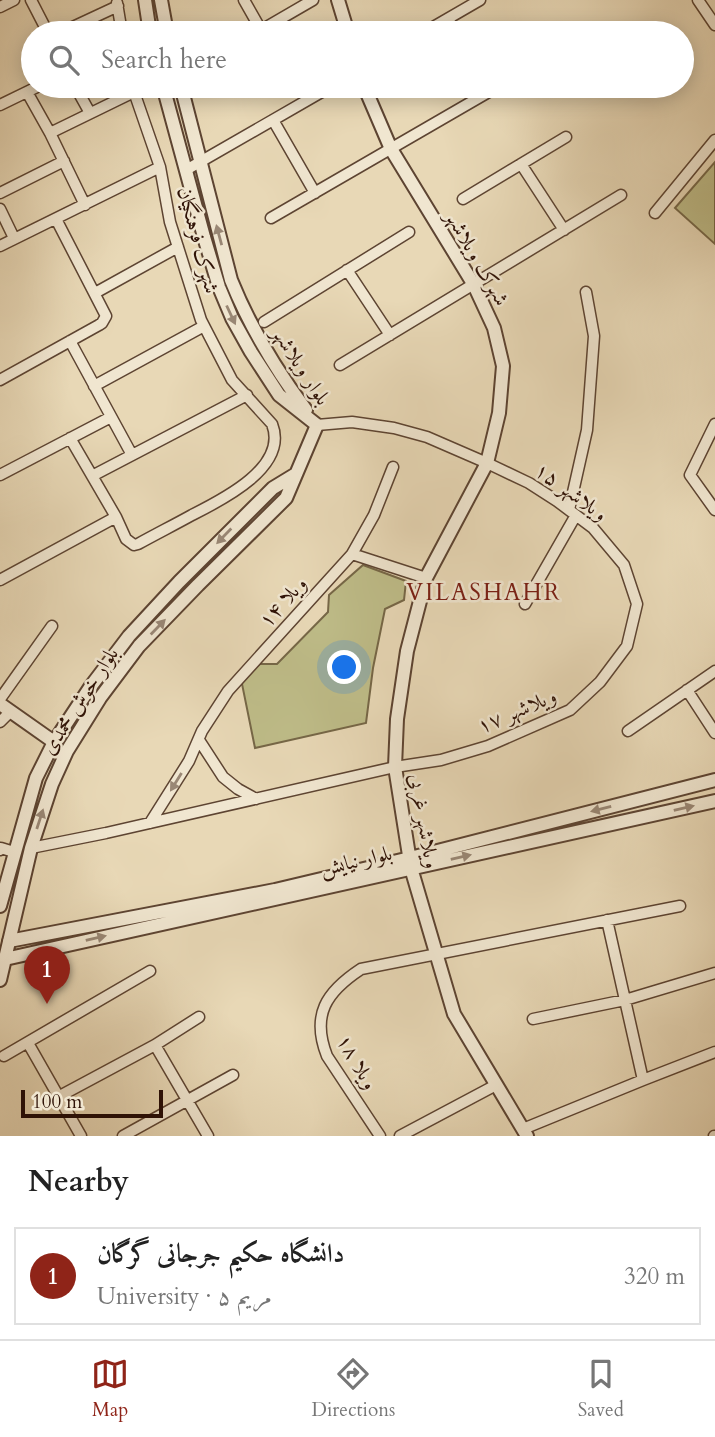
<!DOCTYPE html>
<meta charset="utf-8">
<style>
:root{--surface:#fff;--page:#f6f6f6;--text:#222;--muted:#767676;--line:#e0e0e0;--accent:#8f2418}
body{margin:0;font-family:Cardo,Amiri,serif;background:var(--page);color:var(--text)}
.scale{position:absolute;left:21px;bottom:18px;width:142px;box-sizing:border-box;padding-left:7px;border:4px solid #2f1206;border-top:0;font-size:19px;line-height:24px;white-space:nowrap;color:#2f1206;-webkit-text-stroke:5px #f0e6d0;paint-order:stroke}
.you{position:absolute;left:345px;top:668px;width:24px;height:24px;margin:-18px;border:5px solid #fff;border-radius:50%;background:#1a73e8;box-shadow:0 0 0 10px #1a73e833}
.badge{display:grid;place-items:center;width:46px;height:46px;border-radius:50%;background:var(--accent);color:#fff;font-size:23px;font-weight:700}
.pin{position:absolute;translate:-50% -58px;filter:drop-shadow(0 2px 4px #0008)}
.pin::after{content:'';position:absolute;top:37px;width:24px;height:21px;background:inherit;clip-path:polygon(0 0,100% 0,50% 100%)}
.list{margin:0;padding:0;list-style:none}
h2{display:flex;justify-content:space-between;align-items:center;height:91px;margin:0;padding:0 28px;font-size:30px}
h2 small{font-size:23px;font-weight:400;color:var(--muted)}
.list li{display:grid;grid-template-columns:46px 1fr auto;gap:21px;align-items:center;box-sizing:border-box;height:98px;margin:0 14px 14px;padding:0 14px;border:2px solid var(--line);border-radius:0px}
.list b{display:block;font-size:26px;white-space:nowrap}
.list p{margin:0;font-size:23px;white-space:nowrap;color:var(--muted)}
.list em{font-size:23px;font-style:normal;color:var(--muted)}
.icon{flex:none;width:38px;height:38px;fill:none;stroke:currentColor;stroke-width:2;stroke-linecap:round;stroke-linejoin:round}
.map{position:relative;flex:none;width:715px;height:1136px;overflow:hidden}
.search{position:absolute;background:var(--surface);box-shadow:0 4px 18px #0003;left:21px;right:21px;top:21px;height:77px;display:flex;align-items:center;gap:18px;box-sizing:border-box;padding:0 24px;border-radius:38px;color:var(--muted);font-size:26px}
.sheet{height:203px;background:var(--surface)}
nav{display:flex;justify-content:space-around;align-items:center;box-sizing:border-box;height:98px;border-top:2px solid var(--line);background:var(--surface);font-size:19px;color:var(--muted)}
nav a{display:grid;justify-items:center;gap:4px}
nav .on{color:var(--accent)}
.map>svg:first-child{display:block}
.park{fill:#bebc88;stroke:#766747;stroke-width:2}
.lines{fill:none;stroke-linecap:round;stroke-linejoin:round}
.minor-casing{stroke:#5d4432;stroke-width:13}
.tertiary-casing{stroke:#5d4432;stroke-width:16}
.minor{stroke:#f0e6d0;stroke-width:10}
.tertiary{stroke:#f0e6d0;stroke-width:12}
.oneway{fill:#998775}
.labels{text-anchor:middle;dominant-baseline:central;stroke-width:5;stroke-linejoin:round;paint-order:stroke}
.street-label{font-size:21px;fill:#2f1206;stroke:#f0e6d0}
.neighbourhood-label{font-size:23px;letter-spacing:2px;fill:#7a1f14;stroke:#f0e6d0}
</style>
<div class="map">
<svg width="715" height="1136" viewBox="0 0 715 1136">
<rect width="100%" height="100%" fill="#e8d8b6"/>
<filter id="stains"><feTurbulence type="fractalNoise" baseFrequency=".00286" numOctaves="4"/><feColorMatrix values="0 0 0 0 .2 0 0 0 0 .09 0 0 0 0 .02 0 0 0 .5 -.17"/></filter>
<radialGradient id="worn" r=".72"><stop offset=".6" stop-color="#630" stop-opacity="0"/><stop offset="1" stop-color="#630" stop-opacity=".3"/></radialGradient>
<path class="park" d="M715 162V244L675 208Z
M363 565 406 581 404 600 385 609 373 668 366 723 255 748 241 679 260 664H277L328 612 329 595Z"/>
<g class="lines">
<g class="minor-casing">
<path id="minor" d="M31 0 48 33
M244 0 261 30
M698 0 715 25
M117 3 122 33
M0 7 14 0
M448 19 456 33
M60 33 118 6
M256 33 313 0
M423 33 480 0
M75 86 90 113
M27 92 50 133 85 205
M0 105 39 86
M273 120 315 193
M50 133 134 92
M521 164 564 230
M186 170 332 86
M0 193 64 161
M463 199 566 137
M0 209 14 238
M655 213 715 140
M271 218 499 86
M0 246 160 167
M347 270 390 335
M95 293 178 247
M264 322 409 232
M70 341 132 455
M340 365 621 195
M0 380 99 325 102 323 106 316 56 219
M94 386 204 326
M715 424 690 475 715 510
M70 438 116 517 126 539 134 545 138 544C156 534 174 525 192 515 222 500 289 467 272 424L232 380 201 320 170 222 160 167 132 86
M0 475 111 417
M92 476 247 395
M569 510 587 430 594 336 586 292
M352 554 374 515 393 467
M0 580 116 517
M525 604 576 515
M687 690 715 733
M0 699 52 626
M0 722 10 712
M628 731 715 671
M199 740 223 777 238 789 256 799
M150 823 189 761 202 731 228 691 352 554 426 578
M31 848 106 833 395 767 441 760 488 746 570 710 600 682 627 646 637 604 624 565 593 528 557 501 529 483 487 463 427 437 394 428 352 422 317 425
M0 850 1 848 14 852
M607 920 643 1080
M533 1019 625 1000 715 973
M28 1043 81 1136
M155 1045 208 1136
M4 1056 150 971
M58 1097 155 1045 199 1017
M523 1129 643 1080 715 1052
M123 1136 233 1075
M380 1136 327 1056C311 1015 326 992 361 969L680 906
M400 1136 496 1085
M714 1136H715"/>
</g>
<g class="tertiary-casing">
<path id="tertiary" d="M145 0 150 33
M161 0 167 33
M338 0 348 33
M163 86 204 237 219 287 232 318 251 352 279 395 317 425
M181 86 231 280C250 327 276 370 306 410
M364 86 391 149 474 285 494 328 503 366 499 413 487 463 426 578 407 651 397 719 395 767 411 868 454 1014 527 1136
M0 704 54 742
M0 906 36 778 54 742 91 686 129 636 179 582 273 488 296 474
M9 941 275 890 410 858 715 780
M5 959 715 801
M0 980 31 848 52 784 67 751 100 698 139 646 198 585 286 498 317 425"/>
</g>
<use href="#minor" class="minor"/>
<use href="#tertiary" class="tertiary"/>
</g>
<defs><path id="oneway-solid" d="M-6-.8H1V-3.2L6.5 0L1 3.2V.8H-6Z" transform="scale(1.75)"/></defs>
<g class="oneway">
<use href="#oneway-solid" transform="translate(219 235) rotate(-105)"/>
<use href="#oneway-solid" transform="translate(231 315) rotate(65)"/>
<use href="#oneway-solid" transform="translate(224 536) rotate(134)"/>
<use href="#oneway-solid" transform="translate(158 627) rotate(-46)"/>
<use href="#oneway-solid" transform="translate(176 782) rotate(122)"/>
<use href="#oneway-solid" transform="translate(684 808) rotate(-13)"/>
<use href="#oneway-solid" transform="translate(601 809) rotate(166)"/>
<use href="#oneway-solid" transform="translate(40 819) rotate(-72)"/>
<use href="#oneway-solid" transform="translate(461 857) rotate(-13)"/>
<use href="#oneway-solid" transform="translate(96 938) rotate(-13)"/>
</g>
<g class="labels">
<g class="street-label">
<text transform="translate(198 240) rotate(75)">شهرک فرهنگیان</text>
<text transform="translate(477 258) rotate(60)">شهرک ویلاشهر</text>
<text transform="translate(301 366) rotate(57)">بلوار ویلاشهر</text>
<text transform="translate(571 492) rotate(36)">ویلاشهر ۱۵</text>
<text transform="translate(283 602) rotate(-48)">۱۴ ویلا</text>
<text transform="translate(80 701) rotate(-57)">بلوار خوش محمدی</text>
<text transform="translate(517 711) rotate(-23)">ویلاشهر ۱۷</text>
<text transform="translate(424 821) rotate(80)">ویلاشهر غربی</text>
<text transform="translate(356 861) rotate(-13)">بلوار نیایش</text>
<text transform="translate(357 1062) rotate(60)">ویلا ۱۸</text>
</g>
<g class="neighbourhood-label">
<text x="484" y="592">VILASHAHR</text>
</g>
</g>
<rect width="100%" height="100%" filter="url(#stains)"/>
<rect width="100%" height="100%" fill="url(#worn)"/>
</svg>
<div class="scale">100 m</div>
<div class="you"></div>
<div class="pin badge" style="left:47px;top:1004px">1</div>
<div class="search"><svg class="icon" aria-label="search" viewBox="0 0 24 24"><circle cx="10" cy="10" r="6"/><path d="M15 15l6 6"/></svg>Search here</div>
</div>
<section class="sheet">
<h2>Nearby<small></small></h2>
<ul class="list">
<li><span class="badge">1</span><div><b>دانشگاه حکیم جرجانی گرگان</b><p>University · ۵ مریم</p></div><em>320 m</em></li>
</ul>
</section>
<nav>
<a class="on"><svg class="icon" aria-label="map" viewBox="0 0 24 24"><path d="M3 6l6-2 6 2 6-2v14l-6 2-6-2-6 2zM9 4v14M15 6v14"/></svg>Map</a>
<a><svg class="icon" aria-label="directions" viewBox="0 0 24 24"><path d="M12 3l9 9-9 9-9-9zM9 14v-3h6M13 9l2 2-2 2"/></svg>Directions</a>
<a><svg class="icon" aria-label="saved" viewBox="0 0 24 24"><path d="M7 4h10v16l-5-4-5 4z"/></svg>Saved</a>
</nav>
